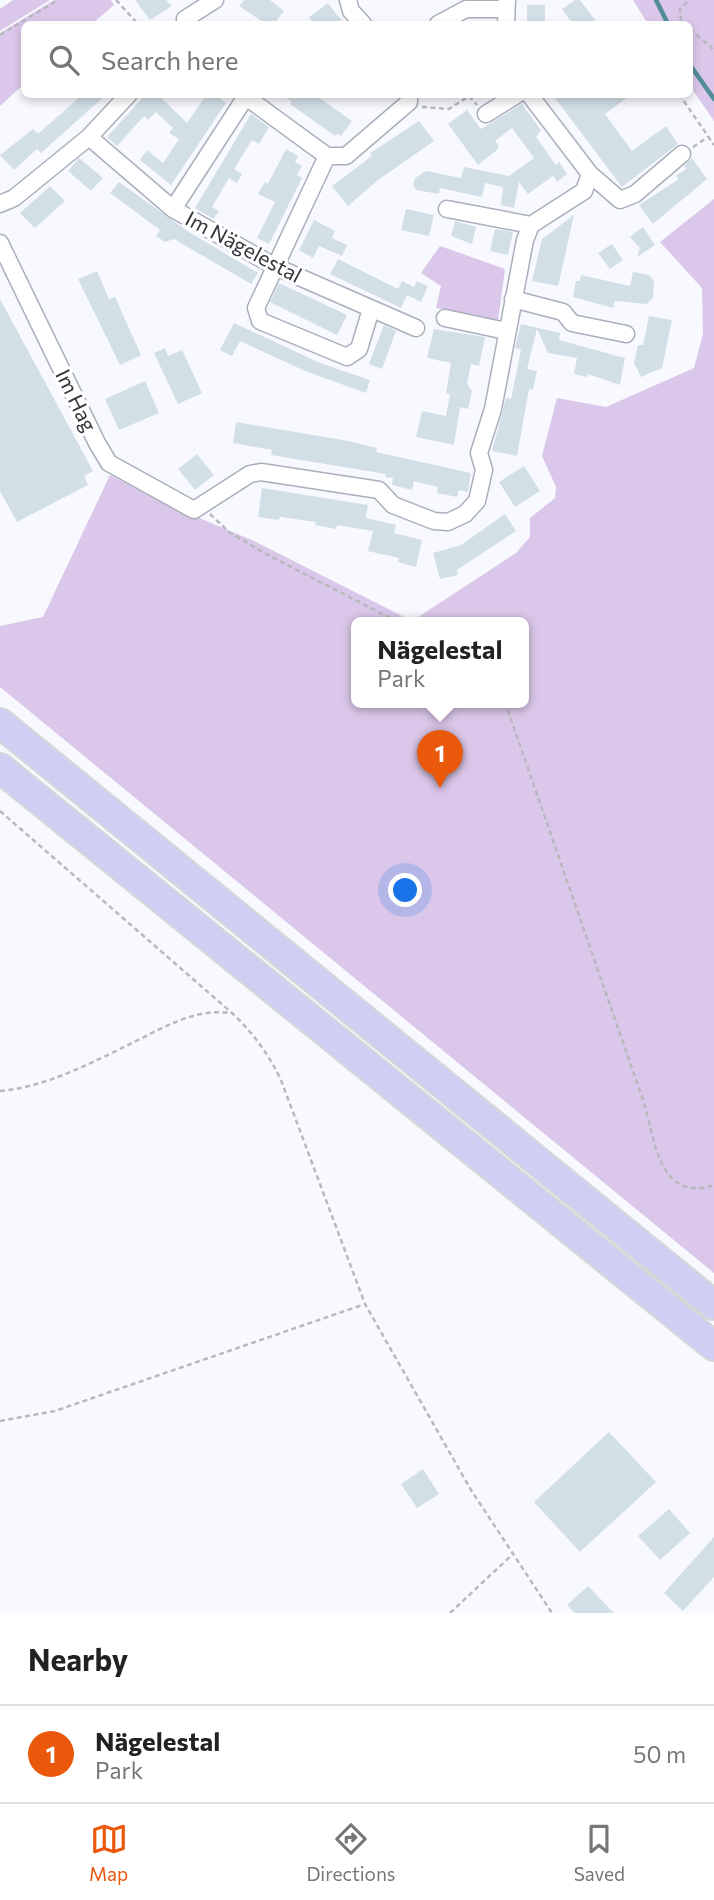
<!DOCTYPE html>
<meta charset="utf-8">
<style>
:root{--surface:#fff;--page:#f2f2f2;--text:#222;--muted:#767676;--line:#e0e0e0;--accent:#ea580c}
body{margin:0;font-family:Commissioner,sans-serif;background:var(--page);color:var(--text)}
.you{position:absolute;left:406px;top:891px;width:24px;height:24px;margin:-18px;border:5px solid #fff;border-radius:50%;background:#1a73e8;box-shadow:0 0 0 10px #1a73e833}
.badge{display:grid;place-items:center;width:46px;height:46px;border-radius:50%;background:var(--accent);color:#fff;font-size:23px;font-weight:700}
.pin{position:absolute;translate:-50% -58px;filter:drop-shadow(0 2px 4px #0008)}
.pin::after{content:'';position:absolute;top:37px;width:24px;height:21px;background:inherit;clip-path:polygon(0 0,100% 0,50% 100%)}
.popup{position:absolute;left:351px;top:617px;width:178px;height:91px;box-sizing:border-box;display:grid;place-content:center;border-radius:10px;background:var(--surface);filter:drop-shadow(0 2px 5px #0005);font-size:23px;white-space:nowrap;color:var(--muted)}
.popup b{font-size:26px;color:var(--text)}
.popup::after{content:'';position:absolute;left:50%;top:100%;margin-left:-14px;border:14px solid transparent;border-top-color:var(--surface)}
.list{margin:0;padding:0;list-style:none}
h2{display:flex;justify-content:space-between;align-items:center;height:91px;margin:0;padding:0 28px;font-size:30px}
h2 small{font-size:23px;font-weight:400;color:var(--muted)}
.list li{display:grid;grid-template-columns:46px 1fr auto;gap:21px;align-items:center;box-sizing:border-box;height:98px;padding:0 28px;border-top:2px solid var(--line)}
.list b{display:block;font-size:26px;white-space:nowrap}
.list p{margin:0;font-size:23px;white-space:nowrap;color:var(--muted)}
.list em{font-size:23px;font-style:normal;color:var(--muted)}
.icon{flex:none;width:38px;height:38px;fill:none;stroke:currentColor;stroke-width:2;stroke-linecap:round;stroke-linejoin:round}
.map{position:relative;flex:none;width:714px;height:1613px;overflow:hidden}
.search{position:absolute;background:var(--surface);box-shadow:0 4px 10px #0003;left:21px;right:21px;top:21px;height:77px;display:flex;align-items:center;gap:18px;box-sizing:border-box;padding:0 24px;border-radius:10px;color:var(--muted);font-size:26px}
.sheet{height:189px;background:var(--surface)}
nav{display:flex;justify-content:space-around;align-items:center;box-sizing:border-box;height:98px;border-top:2px solid var(--line);background:var(--surface);font-size:19px;color:var(--muted)}
nav a{display:grid;justify-items:center;gap:4px}
nav .on{color:var(--accent)}
.map>svg:first-child{display:block}
.green{fill:#dbc7e9;fill-rule:evenodd}
.lines{fill:none;stroke-linecap:round;stroke-linejoin:round}
.stream{stroke:#528d9a;stroke-width:4.5}
.building{fill:#d3dfe7}
.street-casing{stroke:#a9b0bb;stroke-width:19}
.highway-casing{stroke:#d6d7d8;stroke-width:32}
.path{stroke:#b7b9be;stroke-width:2.5;stroke-dasharray:5 3.5;stroke-linecap:butt}
.street{stroke:#fff;stroke-width:16}
.highway{stroke:#cfcff4;stroke-width:28}
.labels{text-anchor:middle;dominant-baseline:central;stroke-width:6;stroke-linejoin:round;paint-order:stroke}
.street-label{font-size:21px;fill:#34373c;stroke:#fff}
</style>
<div class="map">
<svg width="714" height="1613" viewBox="0 0 714 1613">
<rect width="100%" height="100%" fill="#f7f9fe"/>
<path class="green" d="M13 0H50L0 31V9Z
M54 0H111L114 5 92 24H24V84L0 106V33Z
M633 0H714V121L690 86V24H648Z
M714 199V1273L0 687V626L43 617 110 475 166 504 254 541 412 621 516 553 530 537V518L555 498 556 487 542 456 557 398 606 407 694 368 703 334 702 288 660 242ZM356 622H524V702H356Z
M440 246 505 269 498 320 436 308 441 286 421 273Z"/>
<g class="lines">
<path class="stream" d="M656 0 668 24
M690 65 714 99"/>
</g>
<path class="building" d="M135 0H166L172 6 150 20Z
M244 0H270L284 11 274 24H266L239 6Z
M575 0H580L598 24H573L562 9Z
M328 3 334 11 345 24H314L309 17Z
M527 5H545V24H527Z
M83 94H107L41 153 37 149 14 170 0 155 33 129 38 134Z
M146 94H157L187 123 207 94H214L226 103 171 185 140 160 147 150 163 163 179 139 169 133 173 128 156 112 148 120 144 116 117 146 107 137Z
M282 94H314L352 121 341 136 337 134 335 136 290 104 292 102Z
M552 94H632L605 114 632 151 666 126 678 144 622 187Z
M522 104 541 130 536 137 556 165 559 162 567 174 557 182 553 176 528 194 519 182 514 208 501 205 503 187 485 183 482 197 440 188 439 194 416 190 413 185 415 178 426 171 461 178 464 167 509 176 534 158 512 128 495 141 499 146 497 150 478 165 448 124 467 110 481 129Z
M251 114 269 127 259 144 252 140 234 169 242 174 237 183 229 178 212 207 219 211 213 219 195 208Z
M419 121 434 141 378 180 348 206 332 186 372 156 370 153Z
M286 149 298 156 295 162 302 166 297 175 302 178 269 244 257 238 275 202 258 194 265 182 268 184Z
M79 158 103 178 91 191 68 171Z
M692 158 707 179 653 224 639 205 679 179 676 176 686 169 684 166Z
M119 182 189 232 258 273 251 284 174 239 165 242 156 236 160 230 110 193Z
M50 186 65 201 35 228 20 213Z
M406 209 434 215 429 236 401 230Z
M574 215 558 286 532 281 542 239Z
M314 220 335 231 332 238 347 245 342 256 319 246 313 258 299 250Z
M455 221 476 227 472 244 451 236Z
M643 227 655 245 637 257 640 248 630 237Z
M495 229 513 232 508 255 490 251Z
M612 244 623 260 610 269 598 253Z
M338 259 398 289 402 281 414 287 417 281 428 286 421 302 407 295 401 308 330 274Z
M97 271 109 299 115 297 141 355 120 365 78 279Z
M633 272 649 275 654 281 653 298 647 304 615 301 613 308 573 297 576 281H580L581 275 630 286Z
M279 283 347 315 337 335 270 302Z
M0 299 93 471 84 476 88 485 17 522 0 491Z
M649 316 672 320 662 368 641 377 634 363 638 345H643Z
M234 323 320 363 370 380 366 393 305 371 240 341 232 356 220 350Z
M521 324 560 333 559 340 625 358 620 385 588 374 587 377 574 374 577 358 548 353 537 329 527 369 537 371 533 390 529 389 517 456 492 451 506 398 511 399 521 350 515 348Z
M384 325 396 331 382 369 369 364Z
M434 329 485 337 479 366 471 364 467 384 472 391 468 409 460 407 454 445 416 437 422 411 446 416 450 394 446 393 451 363 427 358Z
M165 348 168 356 182 350 202 393 178 404 154 353Z
M145 381 159 413 119 430 105 399Z
M236 422 348 441 377 448 376 452 471 473 468 492 459 490 457 497 437 493 438 487 414 481 412 490 392 485 393 478 385 477 386 474 271 455 272 450 233 443Z
M197 454 214 475 195 490 178 469Z
M524 466 540 491 515 507 499 482Z
M262 488 368 505 366 518 396 525 394 533 422 540 416 567 398 562 399 558 368 551 373 531 337 525 336 529 315 525 316 522 280 517 279 520 258 517Z
M505 514 516 531 457 570 458 575 440 579 433 553 461 545Z
M609 1432 656 1482 580 1552 534 1502Z
M423 1469 439 1494 417 1508 401 1484Z
M669 1509 690 1533 660 1560 638 1536Z
M714 1537V1577L683 1611 664 1593Z
M588 1586 614 1613H575L567 1605Z"/>
<g class="lines">
<g class="street-casing">
<path id="street" d="M348 0 351 11 363 24
M185 24V19L215 0
M438 24 466 9H506
M506 24 507 0
M242 94 327 156H346L409 102V94
M486 114 518 94
M89 137 173 209 274 266 416 328
M327 156 256 308 260 321 347 357 359 349 371 309
M590 174 620 200 635 194 682 154
M0 204 14 198 89 137 129 94
M173 209 245 98
M447 209 531 225
M0 243 97 443 109 463 194 510 250 474 261 472 379 490 393 505 434 521 448 522 465 514 477 501 484 470 479 453 493 409 525 240 531 225 584 191 590 174 529 94
M513 299 563 312 572 323 626 334
M445 318 506 331"/>
</g>
<g class="highway-casing">
<path id="highway" d="M0 723 714 1305
M0 768 714 1346"/>
</g>
<path class="path" d="M116 0 138 24
M681 21 680 9 689 0
M659 24 681 22 684 24
M690 29 714 50
M0 35 58 0
M679 94 714 145
M422 107 449 109 469 96 477 105
M693 147 708 137
M210 514 229 532 264 553 398 622
M505 702 644 1103C655 1140 659 1203 714 1185
M0 811 232 1013C253 1033 268 1053 281 1080L365 1304 471 1490 552 1613
M0 1091C46 1087 91 1063 132 1043 163 1028 195 1008 229 1013
M0 1421 55 1411 365 1304
M450 1613 514 1553"/>
<use href="#street" class="street"/>
<use href="#highway" class="highway"/>
</g>
<g class="labels">
<g class="street-label">
<text transform="translate(244 246) rotate(28)">Im Nägelestal</text>
<text transform="translate(77 400) rotate(64)">Im Hag</text>
</g>
</g>
</svg>
<div class="you"></div>
<div class="pin badge" style="left:440px;top:788px">1</div>
<div class="popup"><b>Nägelestal</b>Park</div>
<div class="search"><svg class="icon" aria-label="search" viewBox="0 0 24 24"><circle cx="10" cy="10" r="6"/><path d="M15 15l6 6"/></svg>Search here</div>
</div>
<section class="sheet">
<h2>Nearby<small></small></h2>
<ul class="list">
<li><span class="badge">1</span><div><b>Nägelestal</b><p>Park</p></div><em>50 m</em></li>
</ul>
</section>
<nav>
<a class="on"><svg class="icon" aria-label="map" viewBox="0 0 24 24"><path d="M3 6l6-2 6 2 6-2v14l-6 2-6-2-6 2zM9 4v14M15 6v14"/></svg>Map</a>
<a><svg class="icon" aria-label="directions" viewBox="0 0 24 24"><path d="M12 3l9 9-9 9-9-9zM9 14v-3h6M13 9l2 2-2 2"/></svg>Directions</a>
<a><svg class="icon" aria-label="saved" viewBox="0 0 24 24"><path d="M7 4h10v16l-5-4-5 4z"/></svg>Saved</a>
</nav>
